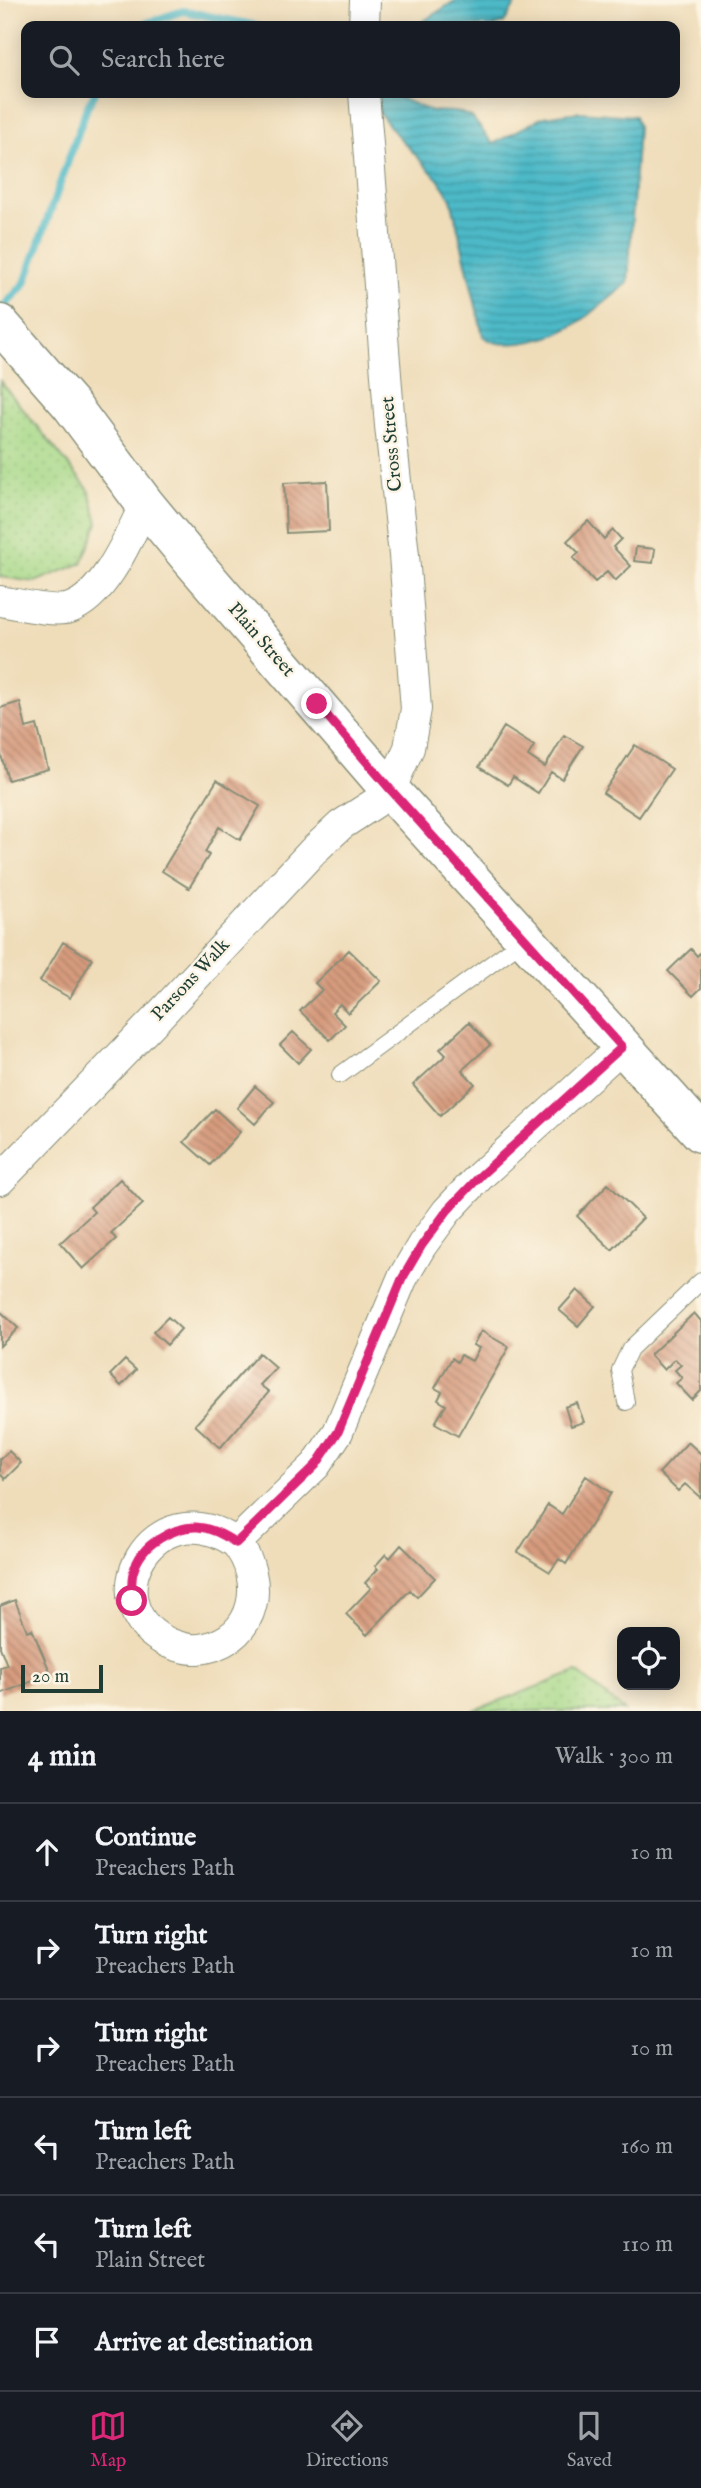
<!DOCTYPE html>
<meta charset="utf-8">
<style>
:root{--surface:#171b24;--page:#242831;--text:#f1f3f6;--muted:#9ea1a6;--line:#363941;--accent:#db2777}
body{margin:0;font-family:"IM FELL English",serif;background:var(--page);color:var(--text)}
.controls{position:absolute;right:21px;bottom:21px;display:grid;overflow:hidden;border-radius:14px;box-shadow:0 4px 18px #0003}
.controls button{width:63px;height:63px;display:grid;place-items:center;padding:0;border:0;border-bottom:2px solid var(--line);background:var(--surface);color:var(--text);font:35px sans-serif}
.scale{position:absolute;left:21px;bottom:18px;width:82px;box-sizing:border-box;padding-left:7px;border:4px solid #1f3d34;border-top:0;font-size:19px;line-height:24px;white-space:nowrap;color:#1f3d34;-webkit-text-stroke:5px #fcf5e5;paint-order:stroke}
.stop{position:absolute;width:21px;height:21px;margin:-16px;border:5px solid #db2777;border-radius:50%;background:#fff}
.stop.end{background:#db2777;border-color:#fff;box-shadow:0 2px 7px #0008}
.list{margin:0;padding:0;list-style:none}
h2{display:flex;justify-content:space-between;align-items:center;height:91px;margin:0;padding:0 28px;font-size:30px}
h2 small{font-size:23px;font-weight:400;color:var(--muted)}
.list li{display:grid;grid-template-columns:46px 1fr auto;gap:21px;align-items:center;box-sizing:border-box;height:98px;padding:0 28px;border-top:2px solid var(--line)}
.list b{display:block;font-size:26px;white-space:nowrap}
.list p{margin:0;font-size:23px;white-space:nowrap;color:var(--muted)}
.list em{font-size:23px;font-style:normal;color:var(--muted)}
.icon{flex:none;width:38px;height:38px;fill:none;stroke:currentColor;stroke-width:2;stroke-linecap:round;stroke-linejoin:round}
.map{position:relative;flex:none;width:701px;height:1711px;overflow:hidden}
.search{position:absolute;background:var(--surface);box-shadow:0 4px 18px #0003;left:21px;right:21px;top:21px;height:77px;display:flex;align-items:center;gap:18px;box-sizing:border-box;padding:0 24px;border-radius:14px;color:var(--muted);font-size:26px}
.sheet{height:679px;background:var(--surface)}
nav{display:flex;justify-content:space-around;align-items:center;box-sizing:border-box;height:98px;border-top:2px solid var(--line);background:var(--surface);font-size:19px;color:var(--muted)}
nav a{display:grid;justify-items:center;gap:4px}
nav .on{color:var(--accent)}
.map>svg:first-child{display:block}
.park{fill:url(#park-dots);stroke:#628a5e;stroke-width:2}
.water{fill:url(#water-rules);stroke:#367b7e;stroke-width:2}
.lines{fill:none;stroke-linecap:round;stroke-linejoin:round}
.stream{stroke:#4db9c8;stroke-width:8}
.building{fill:url(#building-back-hatch)}
.lane-casing{stroke:#878d77;stroke-width:18}
.street-casing{stroke:#878d77;stroke-width:32}
.primary-casing{stroke:#878d77;stroke-width:41}
.lane{stroke:#fff;stroke-width:16}
.street{stroke:#fff;stroke-width:30}
.primary{stroke:#fff;stroke-width:38}
.route{stroke:#db2777;stroke-width:9}
.labels{text-anchor:middle;dominant-baseline:central;stroke-width:5;stroke-linejoin:round;paint-order:stroke}
.street-label{font-size:19px;fill:#1f3d34;stroke:#fcf5e5}
</style>
<div class="map">
<svg width="701" height="1711" viewBox="0 0 701 1711">
<defs>
<pattern id="park-dots" width="8" height="8" patternUnits="userSpaceOnUse" patternTransform="scale(1.75)"><rect width="8" height="8" fill="#a5d887"/><path d="M2 2h.1M6 6h.1" fill="none" stroke="#8eba75" stroke-width="1.8" stroke-linecap="round"/></pattern>
<pattern id="water-rules" width="6" height="5" patternUnits="userSpaceOnUse" patternTransform="scale(1.75)"><rect width="6" height="5" fill="#4db9c8"/><path d="M0 2.5h6" fill="none" stroke="#3f98a3"/></pattern>
<pattern id="building-back-hatch" width="6" height="6" patternUnits="userSpaceOnUse" patternTransform="scale(1.75)"><rect width="6" height="6" fill="#d79b7e"/><path d="M-1 5l2 2M0 0l6 6M5-1l2 2" fill="none" stroke="#ae8068"/></pattern>
</defs>
<rect width="100%" height="100%" fill="#fcf5e5"/>
<filter id="ink" filterUnits="userSpaceOnUse"><feTurbulence type="fractalNoise" baseFrequency=".0143" numOctaves="2"/><feDisplacementMap in="SourceGraphic" scale="14" xChannelSelector="R" yChannelSelector="G"/><feConvolveMatrix kernelMatrix="1 2 1 2 8 2 1 2 1" color-interpolation-filters="sRGB"/></filter>
<filter id="wash" filterUnits="userSpaceOnUse"><feTurbulence type="fractalNoise" baseFrequency=".00686" numOctaves="4" result="noise"/><feDisplacementMap in="SourceGraphic" scale="28" xChannelSelector="R" yChannelSelector="G"/><feGaussianBlur stdDeviation="1.57" result="paint"/><feColorMatrix in="noise" values="0 0 0 0 0 0 0 0 0 0 0 0 0 0 0 0 0 1.4 0 .05"/><feComposite in="paint" operator="in"/></filter>
<g filter="url(#wash)">
<rect width="100%" height="100%" fill="#efddba"/>
<path class="park" d="M0 381 89 490 98 523 82 563 35 582 0 577Z
M577 1672 625 1711H472Z"/>
<path class="water" d="M456 0H518L504 23 495 26H416Z
M364 93H399L400 98 430 111 459 112 472 117 493 144 543 117 579 112 635 116 638 126 628 283C591 313 569 338 520 343 506 344 493 345 483 336L451 199 438 179 396 134Z"/>
<g class="lines">
<path class="stream" d="M138 26 183 11 257 26
M0 311 25 283 87 107 95 93"/>
</g>
<g id="blocks">
<path class="building" d="M327 481 329 531 286 533 284 483Z
M588 521 604 539 613 530 621 539 613 547 631 566 615 581 607 572 595 582 573 558 579 553 567 541Z
M636 547 655 549 653 563 634 561Z
M20 702 26 728 37 725 48 769 8 780 0 751V708Z
M504 727 534 746 528 756 545 767 564 735 583 746 562 779 551 772 538 793 513 777 508 785 479 767Z
M635 745 672 769 639 817 603 793Z
M217 780 260 806 240 840 219 827 205 852 209 855 189 888 162 871Z
M63 942 92 959 70 998 40 981Z
M691 949 697 956 701 952V988L693 996 668 971Z
M349 950 381 981 348 1013 340 1004 332 1012 345 1025 330 1040 300 1011 322 990 315 983Z
M469 1022 490 1045 462 1070 475 1084 440 1116 413 1085 446 1055 440 1049Z
M293 1032 311 1049 298 1063 280 1045Z
M255 1086 274 1102 255 1124 237 1108Z
M215 1109 240 1132 210 1165 184 1142Z
M120 1179 143 1204 111 1233 116 1239 83 1269 60 1243 94 1212 90 1207Z
M608 1184 643 1218 612 1250 577 1216Z
M577 1290 595 1306 578 1326 559 1310Z
M0 1311 18 1328 0 1346Z
M694 1313 701 1321V1391L692 1400 676 1383 682 1378 675 1370 681 1365 675 1359 664 1370 650 1355Z
M168 1317 181 1329 167 1345 153 1332Z
M481 1331 509 1347 458 1436 435 1423 446 1405 438 1400 442 1392 435 1388 452 1358 457 1362 461 1355 472 1361 479 1348 473 1345Z
M259 1353 276 1368 260 1385 269 1392 220 1448 195 1425Z
M125 1360 136 1370 121 1386 110 1375Z
M577 1403 584 1422 571 1426 565 1407Z
M688 1442 701 1454V1498L685 1484 678 1491 659 1473Z
M9 1451 21 1463 5 1479 0 1474V1459Z
M586 1476 611 1493 566 1564 559 1559 550 1572 518 1552 548 1505 562 1514Z
M401 1545 435 1578 417 1597 410 1590 367 1635 346 1614 371 1588 365 1583 378 1569 375 1566 386 1554 390 1558Z
M15 1600 27 1631 32 1629 51 1674 0 1694V1667L7 1665 0 1647V1606Z"/>
</g>
</g>
<g filter="url(#ink)">
<use href="#blocks" fill-opacity="0" stroke="#878d77" stroke-width="2"/>
<g class="lines">
<g class="lane-casing">
<path id="lane" d="M340 1075 525 939
M626 1402 620 1370 630 1349 701 1281"/>
</g>
<g class="street-casing">
<path id="street" d="M364 26 365 0
M0 601C18 604 54 613 70 608 105 596 130 535 145 504
M0 1180 157 1018 313 851 341 825 375 803 390 790 409 748 416 709 404 555 390 426 364 93
M236 1543C266 1580 257 1637 205 1648 193 1651 181 1648 169 1643 88 1607 152 1485 236 1543L316 1465 338 1432 402 1279 422 1245 447 1211 481 1175 622 1047"/>
</g>
<g class="primary-casing">
<path id="primary" d="M0 324 71 405 145 504 189 557 390 790 701 1133"/>
</g>
<use href="#lane" class="lane"/>
<use href="#street" class="street"/>
<use href="#primary" class="primary"/>
</g>
</g>
<g class="lines" filter="url(#ink)">
<path class="route" d="M132 1601C132 1592 131 1581 133 1573 137 1558 147 1546 159 1539 188 1521 208 1524 236 1543L316 1465 338 1432 402 1279 422 1245 447 1211 481 1175 622 1047 390 789 317 704"/>
</g>
<g class="labels">
<g class="street-label">
<text transform="translate(392 444) rotate(-95)">Cross Street</text>
<text transform="translate(261 640) rotate(49)">Plain Street</text>
<text transform="translate(191 980) rotate(-47)">Parsons Walk</text>
</g>
</g>
</svg>
<div class="controls">
<button><svg class="icon" aria-label="locate" viewBox="0 0 24 24"><circle cx="12" cy="12" r="6"/><path d="M12 2v4M12 18v4M2 12h4M18 12h4"/></svg></button>
</div>
<div class="scale">20 m</div>
<div class="stop" style="left:132px;top:1601px"></div>
<div class="stop end" style="left:317px;top:704px"></div>
<div class="search"><svg class="icon" aria-label="search" viewBox="0 0 24 24"><circle cx="10" cy="10" r="6"/><path d="M15 15l6 6"/></svg>Search here</div>
</div>
<section class="sheet">
<h2>4 min<small>Walk · 300 m</small></h2>
<ul class="list">
<li><svg class="icon" aria-label="ahead" viewBox="0 0 24 24"><path d="M12 20V5M6 11l6-6 6 6"/></svg><div><b>Continue</b><p>Preachers Path</p></div><em>10 m</em></li>
<li><svg class="icon" aria-label="right" viewBox="0 0 24 24"><path d="M7 20v-9h11M14 6l5 5-5 5"/></svg><div><b>Turn right</b><p>Preachers Path</p></div><em>10 m</em></li>
<li><svg class="icon" aria-label="right" viewBox="0 0 24 24"><path d="M7 20v-9h11M14 6l5 5-5 5"/></svg><div><b>Turn right</b><p>Preachers Path</p></div><em>10 m</em></li>
<li><svg class="icon" aria-label="left" viewBox="0 0 24 24"><path d="M17 20v-9H6M10 6l-5 5 5 5"/></svg><div><b>Turn left</b><p>Preachers Path</p></div><em>160 m</em></li>
<li><svg class="icon" aria-label="left" viewBox="0 0 24 24"><path d="M17 20v-9H6M10 6l-5 5 5 5"/></svg><div><b>Turn left</b><p>Plain Street</p></div><em>110 m</em></li>
<li><svg class="icon" aria-label="arrive" viewBox="0 0 24 24"><path d="M6 21V4h12l-3 4 3 4H6"/></svg><div><b>Arrive at destination</b></div></li>
</ul>
</section>
<nav>
<a class="on"><svg class="icon" aria-label="map" viewBox="0 0 24 24"><path d="M3 6l6-2 6 2 6-2v14l-6 2-6-2-6 2zM9 4v14M15 6v14"/></svg>Map</a>
<a><svg class="icon" aria-label="directions" viewBox="0 0 24 24"><path d="M12 3l9 9-9 9-9-9zM9 14v-3h6M13 9l2 2-2 2"/></svg>Directions</a>
<a><svg class="icon" aria-label="saved" viewBox="0 0 24 24"><path d="M7 4h10v16l-5-4-5 4z"/></svg>Saved</a>
</nav>
